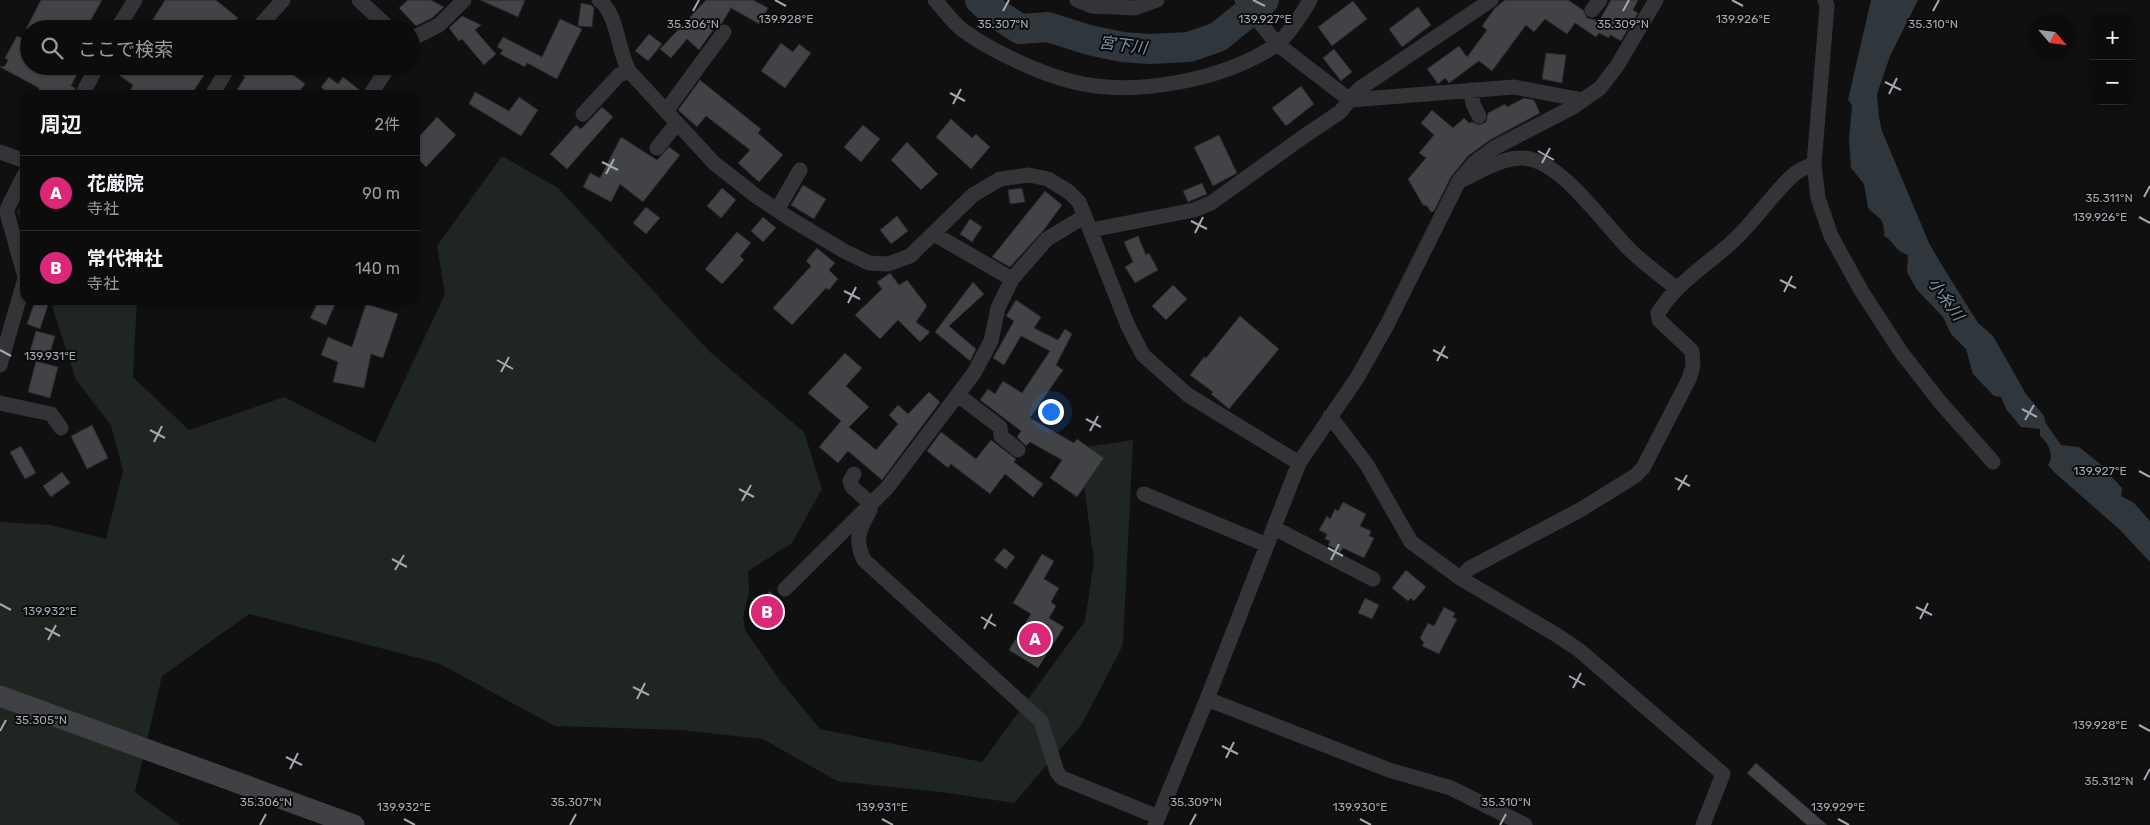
<!DOCTYPE html>
<html lang="ja">
<meta charset="utf-8">
<style>
:root{--surface:#0c0c0d;--page:#151516;--text:#f1f3f6;--muted:#9a9b9d;--line:#2c2c2e;--accent:#db2777}
body{margin:0;font-family:Rubik,"Noto Sans JP",sans-serif;background:var(--page);color:var(--text)}
.controls{position:absolute;right:15px;top:15px;display:grid;overflow:hidden;border-radius:10px;box-shadow:0 1px 4px #0004}
.controls button{width:45px;height:45px;display:grid;place-items:center;padding:0;border:0;border-bottom:1px solid var(--line);background:var(--surface);color:var(--text);font:25px sans-serif}
.compass{position:absolute;left:2030px;top:15px;width:45px;height:45px;border-radius:50%;background:var(--surface);box-shadow:0 1px 4px #0004;rotate:118deg}
.you{position:absolute;left:1050px;top:411px;width:18px;height:18px;margin:-12px;border:4px solid #fff;border-radius:50%;background:#1a73e8;box-shadow:0 0 0 8px #1a73e833}
.badge{display:grid;place-items:center;width:32px;height:32px;border-radius:50%;background:var(--accent);color:#fff;font-size:16px;font-weight:700}
.pin{position:absolute;translate:-50% -50%;border:2px solid #fff;box-shadow:0 1px 5px #0006}
.list{margin:0;padding:0;list-style:none}
h2{display:flex;justify-content:space-between;align-items:center;height:65px;margin:0;padding:0 20px;font-size:21px}
h2 small{font-size:16px;font-weight:400;color:var(--muted)}
.list li{display:grid;grid-template-columns:32px 1fr auto;gap:15px;align-items:center;box-sizing:border-box;height:75px;padding:0 20px;border-top:1px solid var(--line)}
.list b{display:block;font-size:19px;white-space:nowrap}
.list p{margin:0;font-size:16px;white-space:nowrap;color:var(--muted)}
.list em{font-size:16px;font-style:normal;color:var(--muted)}
.icon{flex:none;width:28px;height:28px;fill:none;stroke:currentColor;stroke-width:2;stroke-linecap:round;stroke-linejoin:round}
.map{position:relative;flex:none;width:2150px;height:825px;overflow:hidden}
.search{position:absolute;background:var(--surface);box-shadow:0 1px 4px #0004;left:20px;top:20px;width:400px;height:55px;display:flex;align-items:center;gap:12px;box-sizing:border-box;padding:0 18px;border-radius:28px;color:var(--muted);font-size:19px}
.panel{position:absolute;background:var(--surface);box-shadow:0 1px 4px #0004;left:20px;top:90px;width:400px;height:215px;border-radius:15px}
.map>svg:first-child{display:block}
.green{fill:#1f2520}
.water{fill:#2f363c}
.lines{fill:none;stroke-linecap:round;stroke-linejoin:round}
.river{stroke:#2f363c;stroke-width:30}
.building{fill:#424346;stroke:#2a2a2d}
.street{stroke:#333438;stroke-width:15}
.secondary{stroke:#404145;stroke-width:21}
.ticks{fill:none;stroke:#a3a7b0;stroke-width:2}
.labels{text-anchor:middle;dominant-baseline:central;stroke-width:4;stroke-linejoin:round;paint-order:stroke}
.water-label{font-size:16px;font-style:italic;fill:#7d94a8;stroke:#0b0b0c}
.ticks-label{font-size:12px;text-anchor:middle;fill:#a3a7b0;stroke:#0b0b0c;stroke-width:4;stroke-linejoin:round;paint-order:stroke}
</style>
<div class="map">
<svg width="2150" height="825" viewBox="0 0 2150 825">
<rect width="100%" height="100%" fill="#101011"/>
<path class="green" d="M502 156 558 188 709 351 804 432 822 489 792 543 748 571 749 592 743 617 745 630 781 682 820 729 982 762 1085 621 1094 561 1079 448 1133 440 1123 645 1082 724 1014 803 948 793 837 781 763 739 681 730 555 726 438 663 249 614 162 676 135 792 180 825H0V522L50 525 106 539 123 471 111 425 76 380 50 300H137L133 377 189 430 284 397 375 443 445 294 437 246Z
M25 200V233L17 212Z"/>
<path class="water" d="M1871 0H1918L1890 56 1877 94 1879 117 1882 131 1929 243 1940 262 1978 323 1993 336 2026 394 2044 416 2045 422 2061 445 2079 447 2099 463 2122 488 2121 496 2134 503 2150 521V562L2119 529 2054 472 2048 465C2055 456 2048 442 2040 436V429L2021 427 2006 409 2001 397 1994 396 1973 374 1966 349 1951 334 1943 317 1917 290 1907 272 1908 255C1893 250 1896 243 1884 236 1885 218 1879 219 1868 208L1864 184 1851 168 1849 139 1852 105 1848 100Z"/>
<g class="lines">
<path class="river" d="M980 0 991 10 1020 29 1048 27 1089 40 1122 47 1150 49 1189 47 1218 37 1264 0"/>
</g>
<path class="building" d="M41 0H102L86 29H26Z
M165 0H216L238 18 229 29H147Z
M408 0H431L444 7 432 18 416 26 399 8Z
M480 0H525L518 17Z
M706 0H753L768 8 759 24 731 8 722 23 716 26 699 50 687 39 671 58 660 49Z
M1505 0H1568L1583 10 1587 18 1599 21 1611 0H1638L1633 10 1638 13 1621 41 1610 35 1609 38 1599 33 1596 37 1575 23 1567 34 1545 19 1534 32 1526 25 1492 71 1479 61 1449 83 1445 78 1438 84 1427 69 1459 46 1467 57 1487 30 1482 26 1495 8Z
M1353 1 1367 19 1332 46 1318 27Z
M581 3 591 5 594 8 592 27 578 26Z
M1418 7 1431 25 1402 47 1389 29Z
M462 16 481 25 475 30 496 54 484 65 462 39 459 41 449 28Z
M560 19 582 29 557 79 527 63 525 67 500 54 503 50 497 47 503 37 542 57Z
M649 34 662 44 648 61 635 51Z
M17 36 29 42V66H81L71 86 75 88 73 95H36L39 88 0 67 5 66 8 60 5 58Z
M781 43 793 52 799 44 811 53 785 88 761 71Z
M1334 49 1352 72 1341 81 1323 58Z
M1546 53 1566 55 1562 83 1542 79Z
M106 66H210L191 95H128L133 85Z
M238 66H282L305 84 297 95H234L245 77 237 71Z
M329 77 338 84 343 77 362 92 361 95H329L321 87Z
M700 80 761 129 758 133 783 155 759 182 738 163 750 150 706 116 697 127 678 110Z
M1301 86 1314 104 1286 126 1272 108Z
M475 92 509 111 519 97 538 110 521 136 469 104Z
M1524 98 1534 100 1540 113 1490 140 1468 156 1451 177 1434 211 1431 212 1427 206 1423 205 1408 179 1426 158 1419 153 1434 135 1421 123 1432 110 1453 128 1464 118 1469 123 1472 122 1479 125 1486 122 1488 113 1505 104 1507 107Z
M602 107 613 117 567 169 550 154 576 125 581 129Z
M437 117 456 135 426 167 415 156V141Z
M951 119 972 138 976 134 990 147 971 169 936 137Z
M863 125 880 139 861 162 844 147Z
M1219 135 1237 173 1213 186 1194 147Z
M621 137 657 160 669 147 680 155 643 202 620 184 611 202 583 187 590 173 600 178Z
M907 142 938 174 921 190 891 160Z
M1202 183 1207 194 1188 202 1183 191Z
M803 185 826 199 814 219 791 205Z
M722 188 736 200 721 218 707 206Z
M1022 188 1025 202 1010 204 1008 190Z
M1045 191 1062 205 1043 231 1010 267 992 257Z
M646 207 660 218 646 234 633 223Z
M897 216 908 231 891 244 880 230Z
M763 217 776 228 763 242 751 231Z
M970 219 982 227 972 242 960 234Z
M737 232 751 243 740 256 744 260 722 284 705 269Z
M1138 236 1146 255 1149 253 1158 270 1135 283 1125 267 1133 262 1124 242Z
M817 248 835 263 829 270 838 279 829 290 826 288 792 325 773 308 811 266 806 261Z
M890 273 899 285 907 280 927 306 916 322 930 332 920 342 898 320 880 339 855 315 882 289 877 282Z
M973 282 984 294 949 326 976 349 970 361 935 332Z
M1173 285 1187 299 1166 320 1152 306Z
M319 300H337L326 325 310 318Z
M1016 300 1041 317 1034 328 1058 340 1065 329 1072 334 1056 365 1063 370 1030 418 1074 443 1077 439 1104 458 1077 497 1050 478 1062 460 1030 442 1026 446 1017 437 1021 431 980 400 988 389 995 394 1003 381 1022 393 1050 351 1021 336 1004 365 993 358 1014 321 1006 316Z
M35 301 48 305 40 329 27 324Z
M366 304 398 314 383 358 371 354 364 388 333 382 338 362 321 355 328 337 352 347Z
M1240 316 1279 349 1229 409 1211 394 1213 392 1190 375 1204 357 1206 358Z
M36 331 55 336 48 360 29 354Z
M845 353 862 368 846 386 869 407 849 427 876 450 898 424 889 415 898 405 908 414 929 392 940 402 882 480 848 451 838 463 819 447 841 421 808 393Z
M36 361 58 367 50 398 28 392Z
M92 425 108 458 87 469 71 436Z
M941 432 976 459 991 440 1016 459 1014 462 1043 484 1033 497 1005 474 990 494 951 464 948 468 927 451Z
M21 446 36 473 25 479 10 452Z
M62 472 70 483 51 497 43 486Z
M1343 502 1366 514 1360 526 1371 531 1369 536 1374 538 1364 558 1343 548 1340 552 1328 545 1330 541 1325 539 1327 534 1319 530 1327 516 1330 519 1335 509 1338 511Z
M1004 548 1015 557 1006 569 994 560Z
M1042 554 1054 561 1044 579 1059 588 1051 602 1056 606 1049 618 1064 627 1038 668 1009 650 1031 614 1013 603Z
M1406 570 1426 587 1414 601 1411 598 1408 601 1392 588Z
M770 591 779 602 777 604 782 609 771 620 756 605Z
M1365 598 1379 605 1372 619 1358 613Z
M1444 607 1455 613 1453 617 1457 619 1439 654 1422 646 1424 643 1420 638 1428 623 1434 626Z
M1756 763 1827 825H1807L1747 773Z"/>
<g class="lines">
<path class="street" d="M359 0 390 29
M599 0C618 14 617 49 629 71L714 163 756 196 789 218 844 251 869 263 888 264 910 256 973 195 1000 179 1029 175 1048 179 1069 192 1079 202 1128 326 1143 355 1188 395 1299 463
M935 0C944 10 953 23 964 31 991 51 1041 74 1074 82 1135 97 1224 80 1276 45 1285 39 1305 10 1310 0
M1077 0 1092 6 1135 8 1157 0
M1242 0 1277 44 1350 100 1514 87 1583 100
M1825 0 1827 6 1814 164 1818 198 1831 236 1862 292 1901 352 1940 402 1993 462
M1592 10 1600 0
M117 29 135 0
M257 29 283 0
M411 39 439 25 464 0
M1471 90 1473 104 1479 116
M82 95 97 66
M212 95 229 66
M370 95 389 66
M666 111 724 32
M583 114 619 75 629 71
M657 148 677 123
M0 152 25 161
M1462 180C1483 170 1510 152 1534 160 1569 172 1603 223 1629 249 1643 263 1660 275 1676 288
M777 210 800 170
M1091 230 1194 210 1211 203 1303 137 1340 112 1359 89 1491 0
M934 234 1012 279
M0 365 24 282 25 277 7 213 8 207 25 174
M958 395 1000 427 1001 436 1018 450
M0 403 51 414 61 428
M1330 416 1367 465 1411 542 1460 578 1555 634 1579 650 1723 774 1703 825
M854 474 850 481 852 487 871 504
M1144 494 1267 545
M870 510C859 530 854 539 864 560L1041 721 1057 772 1062 778 1158 817
M1274 528 1373 579
M1460 578 1470 568 1580 510 1635 476 1643 468 1689 379 1693 366 1692 351 1659 320 1658 313C1676 283 1706 266 1732 242 1754 222 1770 197 1791 177 1798 170 1806 167 1814 164
M785 589 887 488 974 373 991 341 998 308 1012 279 1047 239 1085 216
M1207 699 1389 770 1451 788 1525 825
M1155 825 1207 699 1299 463 1357 378 1387 325 1459 181 1474 163 1494 148 1573 107 1600 88 1617 66 1656 0"/>
<path class="secondary" d="M0 696 354 825"/>
</g>
<path class="ticks" d="M775 0 786 6M1253 0 1265 6M1732 0 1743 6M693 11 699 0M1003 11 1009 0M1623 11 1629 0M1933 11 1939 0M1885 82 1901 90M950 93 965 101M1889 94 1897 78M953 104 961 89M1538 151 1554 160M602 162 618 170M1542 163 1550 148M606 174 614 159M2144 197 2150 186M2139 217 2150 223M1191 221 1207 229M1195 233 1203 217M1780 280 1796 288M844 291 860 299M1784 292 1792 276M848 303 856 287M0 350 11 356M1433 350 1448 358M497 360 513 369M1437 361 1445 346M501 372 509 357M2022 409 2037 417M1086 419 1101 427M2025 420 2034 405M150 430 165 438M1090 431 1098 416M154 442 162 426M2139 471 2150 477M1675 478 1690 486M739 489 754 497M1678 490 1687 475M742 501 751 485M1328 548 1343 556M392 559 407 567M1331 560 1339 544M395 570 404 555M0 604 11 610M1916 607 1932 615M981 617 996 626M1920 619 1928 603M45 628 60 636M984 629 992 614M48 640 56 625M1569 676 1585 685M633 687 649 695M1573 688 1581 673M637 699 645 683M2139 725 2150 731M0 731 6 720M1222 746 1238 754M286 757 302 765M1226 758 1234 742M290 769 298 753M2144 780 2150 769M404 819 415 825M882 819 893 825M1360 819 1371 825M1838 819 1849 825M260 825 266 814M570 825 576 814M1190 825 1196 814M1500 825 1506 814"/>
<g class="labels">
<g class="water-label">
<text transform="translate(1123 45) rotate(7)">宮下川</text>
<text transform="translate(1946 299) rotate(54)">小糸川</text>
</g>
</g>
<g class="ticks-label">
<text x="786" y="23">139.928°E</text>
<text x="1265" y="23">139.927°E</text>
<text x="1743" y="23">139.926°E</text>
<text x="693" y="28">35.306°N</text>
<text x="1003" y="28">35.307°N</text>
<text x="1623" y="28">35.309°N</text>
<text x="1933" y="28">35.310°N</text>
<text x="2109" y="202">35.311°N</text>
<text x="2100" y="221">139.926°E</text>
<text x="50" y="360">139.931°E</text>
<text x="2100" y="475">139.927°E</text>
<text x="50" y="615">139.932°E</text>
<text x="41" y="724">35.305°N</text>
<text x="2100" y="729">139.928°E</text>
<text x="2109" y="785">35.312°N</text>
<text x="266" y="806">35.306°N</text>
<text x="576" y="806">35.307°N</text>
<text x="1196" y="806">35.309°N</text>
<text x="1506" y="806">35.310°N</text>
<text x="404" y="811">139.932°E</text>
<text x="882" y="811">139.931°E</text>
<text x="1360" y="811">139.930°E</text>
<text x="1838" y="811">139.929°E</text>
</g>
</svg>
<div class="controls">
<button>+</button>
<button>−</button>
</div>
<svg class="compass" viewBox="-18 -18 36 36"><path d="M0-13l5 13h-10z" fill="#e53935"/><path d="M0 13l5-13h-10z" fill="#9a9b9d"/></svg>
<div class="you"></div>
<div class="pin badge" style="left:1035px;top:639px">A</div>
<div class="pin badge" style="left:767px;top:612px">B</div>
<div class="search"><svg class="icon" aria-label="search" viewBox="0 0 24 24"><circle cx="10" cy="10" r="6"/><path d="M15 15l6 6"/></svg>ここで検索</div>
<section class="panel">
<h2>周辺<small>2件</small></h2>
<ul class="list">
<li><span class="badge">A</span><div><b>花厳院</b><p>寺社</p></div><em>90 m</em></li>
<li><span class="badge">B</span><div><b>常代神社</b><p>寺社</p></div><em>140 m</em></li>
</ul>
</section>
</div>
